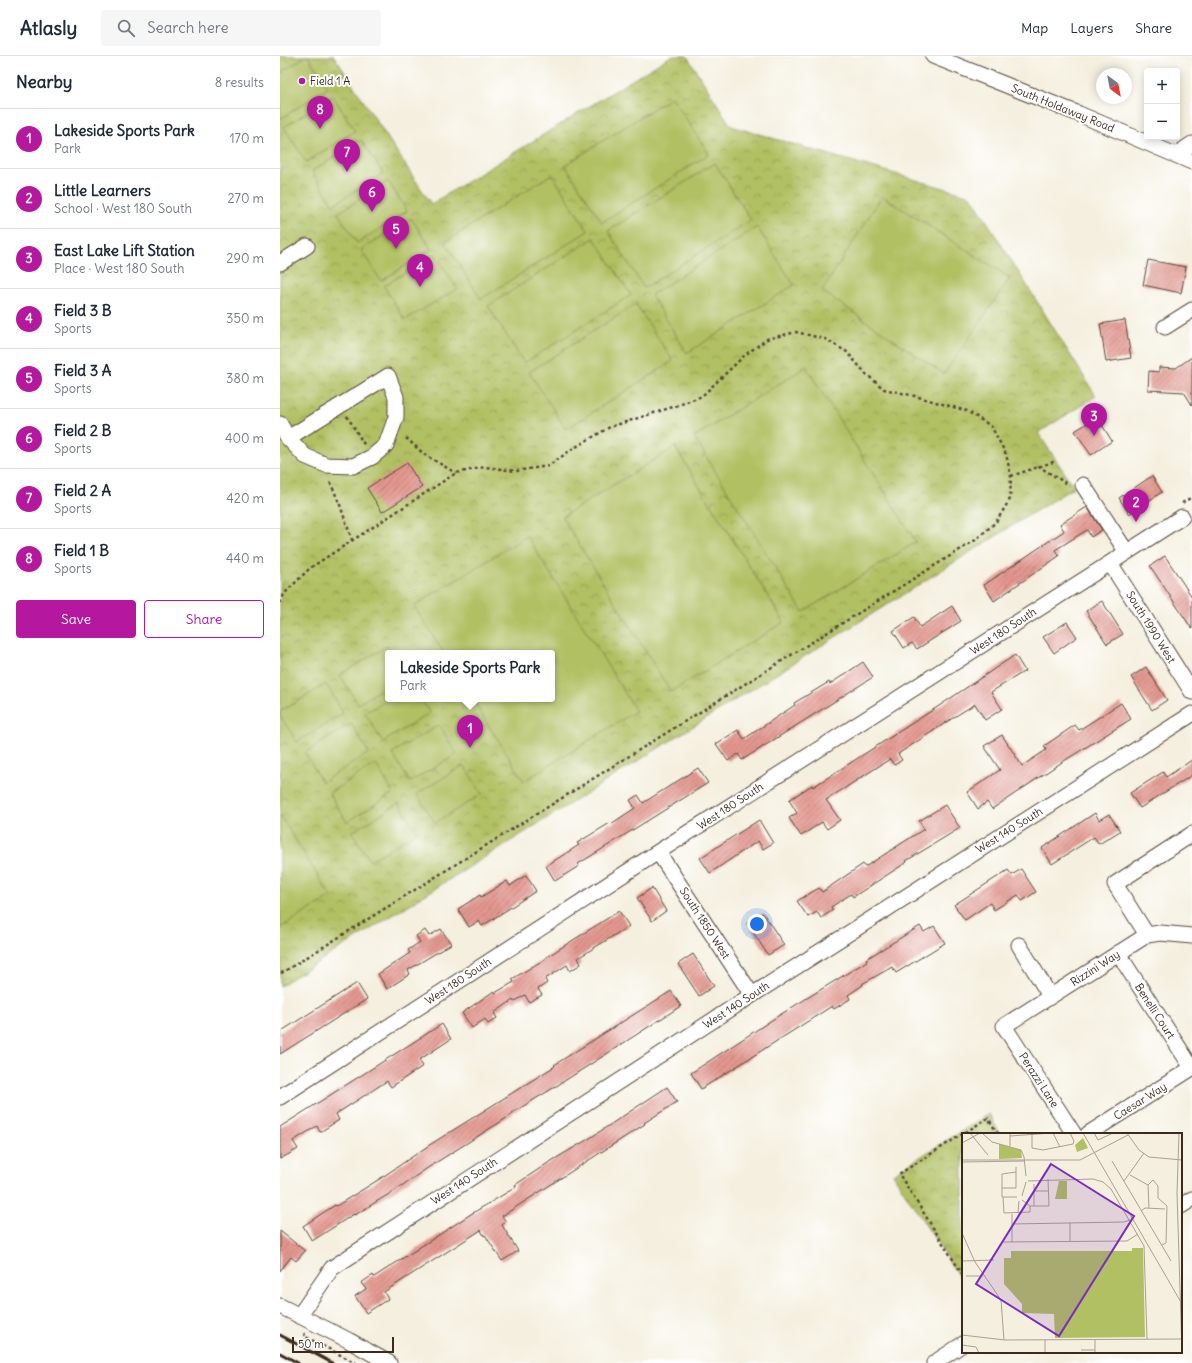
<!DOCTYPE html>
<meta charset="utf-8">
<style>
:root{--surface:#fff;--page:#f6f6f7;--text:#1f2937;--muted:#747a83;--line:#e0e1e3;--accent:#b5179e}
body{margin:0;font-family:Delius,sans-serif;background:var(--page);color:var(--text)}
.controls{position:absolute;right:12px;top:12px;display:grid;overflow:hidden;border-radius:4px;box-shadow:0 2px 10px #0003}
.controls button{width:36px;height:36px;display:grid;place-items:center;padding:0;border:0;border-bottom:1px solid var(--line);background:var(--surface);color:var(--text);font:20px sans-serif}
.compass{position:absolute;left:816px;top:12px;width:36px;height:36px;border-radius:50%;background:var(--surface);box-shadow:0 2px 10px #0003;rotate:148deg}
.scale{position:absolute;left:12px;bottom:10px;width:102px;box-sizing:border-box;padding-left:4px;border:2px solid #3b2a1e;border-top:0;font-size:11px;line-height:14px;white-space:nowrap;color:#3b2a1e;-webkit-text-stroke:3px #fff;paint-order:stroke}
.you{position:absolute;left:477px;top:868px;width:14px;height:14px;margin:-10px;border:3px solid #fff;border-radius:50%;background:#1a73e8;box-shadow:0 0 0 6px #1a73e833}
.badge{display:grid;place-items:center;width:26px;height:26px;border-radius:50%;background:var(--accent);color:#fff;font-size:13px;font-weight:700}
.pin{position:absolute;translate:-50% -33px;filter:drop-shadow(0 1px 2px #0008)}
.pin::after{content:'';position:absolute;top:21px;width:14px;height:12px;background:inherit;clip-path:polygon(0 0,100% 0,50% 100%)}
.popup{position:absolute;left:105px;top:594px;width:170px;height:52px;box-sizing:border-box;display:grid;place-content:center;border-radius:4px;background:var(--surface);filter:drop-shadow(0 1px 3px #0005);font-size:13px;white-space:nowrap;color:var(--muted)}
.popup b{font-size:15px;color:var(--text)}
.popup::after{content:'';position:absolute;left:50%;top:100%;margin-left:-8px;border:8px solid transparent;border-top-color:var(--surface)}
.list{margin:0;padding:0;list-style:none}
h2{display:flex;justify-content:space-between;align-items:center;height:52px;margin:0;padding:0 16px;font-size:17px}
h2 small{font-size:13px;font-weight:400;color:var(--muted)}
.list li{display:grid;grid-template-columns:26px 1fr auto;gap:12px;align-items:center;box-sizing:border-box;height:60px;padding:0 16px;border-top:1px solid var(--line)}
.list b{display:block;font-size:15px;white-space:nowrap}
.list p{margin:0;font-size:13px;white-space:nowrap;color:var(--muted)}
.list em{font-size:13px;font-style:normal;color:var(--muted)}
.actions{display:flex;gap:8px;padding:12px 16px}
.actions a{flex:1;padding:9px 0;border:1px solid var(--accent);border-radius:4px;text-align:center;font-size:14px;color:var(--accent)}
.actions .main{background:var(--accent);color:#fff}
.icon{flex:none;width:22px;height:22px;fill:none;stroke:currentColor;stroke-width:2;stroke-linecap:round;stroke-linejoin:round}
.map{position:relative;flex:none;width:912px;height:1307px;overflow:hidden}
header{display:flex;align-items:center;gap:24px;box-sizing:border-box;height:56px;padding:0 20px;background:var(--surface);border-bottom:1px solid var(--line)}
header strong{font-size:19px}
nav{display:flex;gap:22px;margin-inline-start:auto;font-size:14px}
.search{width:280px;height:36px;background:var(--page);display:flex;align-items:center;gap:10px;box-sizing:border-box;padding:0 14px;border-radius:4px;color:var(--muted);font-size:15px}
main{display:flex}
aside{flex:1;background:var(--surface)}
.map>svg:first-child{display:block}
.park{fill:url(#park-crowns);stroke:#767540;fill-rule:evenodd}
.pitch{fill:#b1c062;stroke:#767540}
.building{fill:url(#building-hatch)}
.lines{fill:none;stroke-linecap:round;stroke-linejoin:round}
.minor-casing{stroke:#57483b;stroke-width:17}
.path{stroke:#57483b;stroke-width:2.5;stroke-dasharray:3 3;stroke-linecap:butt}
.minor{stroke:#fff;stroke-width:15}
.rail{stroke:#3b2a1e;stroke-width:3}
.poi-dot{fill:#b5179e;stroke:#fff;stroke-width:1.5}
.labels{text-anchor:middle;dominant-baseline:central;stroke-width:4;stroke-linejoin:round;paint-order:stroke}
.poi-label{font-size:11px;fill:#3b2a1e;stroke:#fff;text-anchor:start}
.street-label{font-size:11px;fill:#3b2a1e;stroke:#fff}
.inset-road{fill:none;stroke:#aaa091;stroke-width:1}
.view{fill:#7b2cbf;fill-opacity:0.15;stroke:#7b2cbf;stroke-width:2}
.inset-edge{fill:none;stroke:#3b2a1e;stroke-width:2}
</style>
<header>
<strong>Atlasly</strong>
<div class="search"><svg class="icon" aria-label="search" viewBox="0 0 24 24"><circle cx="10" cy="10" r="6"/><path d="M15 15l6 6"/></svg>Search here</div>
<nav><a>Map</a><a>Layers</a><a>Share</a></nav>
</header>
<main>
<aside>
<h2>Nearby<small>8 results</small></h2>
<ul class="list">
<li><span class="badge">1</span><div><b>Lakeside Sports Park</b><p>Park</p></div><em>170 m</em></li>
<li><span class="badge">2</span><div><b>Little Learners</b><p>School · West 180 South</p></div><em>270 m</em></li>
<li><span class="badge">3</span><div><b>East Lake Lift Station</b><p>Place · West 180 South</p></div><em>290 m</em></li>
<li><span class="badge">4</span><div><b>Field 3 B</b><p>Sports</p></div><em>350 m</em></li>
<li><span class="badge">5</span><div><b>Field 3 A</b><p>Sports</p></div><em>380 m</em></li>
<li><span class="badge">6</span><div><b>Field 2 B</b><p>Sports</p></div><em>400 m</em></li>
<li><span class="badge">7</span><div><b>Field 2 A</b><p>Sports</p></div><em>420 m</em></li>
<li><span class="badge">8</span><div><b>Field 1 B</b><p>Sports</p></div><em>440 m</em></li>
</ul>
<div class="actions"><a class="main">Save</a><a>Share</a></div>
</aside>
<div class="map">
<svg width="912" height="1307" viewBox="0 0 912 1307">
<defs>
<pattern id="park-crowns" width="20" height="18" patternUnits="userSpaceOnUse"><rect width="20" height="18" fill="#b1c062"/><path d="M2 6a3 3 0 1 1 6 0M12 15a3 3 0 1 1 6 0" fill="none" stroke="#919c50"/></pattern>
<pattern id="building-hatch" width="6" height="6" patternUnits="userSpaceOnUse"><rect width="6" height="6" fill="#e3978f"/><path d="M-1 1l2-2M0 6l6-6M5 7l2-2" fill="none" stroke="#b97b74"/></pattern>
</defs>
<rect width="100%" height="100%" fill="#fff"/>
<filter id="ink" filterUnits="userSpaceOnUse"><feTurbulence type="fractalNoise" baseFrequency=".025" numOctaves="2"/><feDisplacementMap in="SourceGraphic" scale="8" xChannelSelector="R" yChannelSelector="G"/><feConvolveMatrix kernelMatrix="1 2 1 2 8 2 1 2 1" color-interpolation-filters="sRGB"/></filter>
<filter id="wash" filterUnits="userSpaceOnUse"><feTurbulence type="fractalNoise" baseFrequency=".012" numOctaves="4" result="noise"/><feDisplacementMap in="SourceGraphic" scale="16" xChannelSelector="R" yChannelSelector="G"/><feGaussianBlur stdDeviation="0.9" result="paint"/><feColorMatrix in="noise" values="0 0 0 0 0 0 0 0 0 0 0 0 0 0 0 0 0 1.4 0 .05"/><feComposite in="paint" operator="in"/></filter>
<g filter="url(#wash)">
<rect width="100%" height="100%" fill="#f4efde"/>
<path class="park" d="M0 0H54L151 148 391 0H407L451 70 691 140 816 340 758 377 794 431 0 930ZM108 597H272V643H108Z
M709 1058 720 1078H683V1227L613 1118Z"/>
<path class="pitch" d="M26 0H28L48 32 0 63V17Z
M53 40 75 75 26 106 4 71Z
M392 41 429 98 322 166 285 109Z
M81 84 103 117 53 149 32 115Z
M435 107 471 164 364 232 328 175Z
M272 118 308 175 201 243 165 186Z
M108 125 127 155 77 187 58 157Z
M602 140 730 222 664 318 542 235Z
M131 162 151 193 101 225 81 194Z
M477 171 514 229 407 297 371 239Z
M314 182 351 239 244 307 208 250Z
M155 198 177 233 125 264 104 230Z
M356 248 393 305 286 373 249 316Z
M526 311 636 486 523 556 414 381Z
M395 391 504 566 391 636 282 461Z
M247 480 356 655 244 725 192 643H272V597H164L134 550Z
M107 590 111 597H108V629L78 648 60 619Z
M46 628 63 657 17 686 0 659V656Z
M109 643H141L150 657 103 686 85 657Z
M71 668 89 697 42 726 25 697Z
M159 669 177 698 130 726 112 697Z
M96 708 113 737 67 766 49 737Z
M184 709 202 738 155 767 137 738Z
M119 747 137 776 90 805 72 776Z
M0 759 51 841 0 872Z"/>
<g id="blocks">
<path class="building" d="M868 204 906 211 901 237 863 229Z
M845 264 851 302 826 306 820 268Z
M912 301V349L904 336 868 334 869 315 879 316V311L896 312Z
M817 361 832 385 811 399 795 375Z
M127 407 142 431 102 456 87 432Z
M872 420 882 436 849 458 839 442Z
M807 451 822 474 811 481 807 474 775 494 779 500 714 545 704 529 784 475 780 468Z
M885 500 912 541V573L870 510Z
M822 545 843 578 827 588 806 555Z
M672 550 681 565 637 593 632 587 624 592 613 575 634 561 640 571Z
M787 566 797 581 774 597 763 581Z
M735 599 745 615 711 636 722 653 705 664 695 648 679 658 618 698 622 704 614 709 610 703 546 744 560 764 547 773 542 766 521 780 509 762 517 757 509 744 532 729 533 731 662 648Z
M583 606 593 621 462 704 458 698 448 705 436 688 458 674 464 683 515 649 514 647 549 626 550 628Z
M866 611 887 644 872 654 851 621Z
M841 647 851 663 776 710 712 753 707 746 698 753 687 736 720 714 704 690 722 679 742 710 766 694 764 690 795 669 799 674Z
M912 704V719L860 752 850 737 883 716 886 721Z
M418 712 428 727 298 808 299 810 275 825 266 810 299 789 297 787 330 767 331 768 355 752 350 744 358 739 363 747Z
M665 749 680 772 626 805 627 806 573 841 571 838 551 851 553 854 541 862 537 856 528 861 517 845 539 832 542 836 583 808 585 811 644 773 639 765Z
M815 757 819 764 829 758 840 775 819 788 814 781 772 808 762 792Z
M479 764 493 787 483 793 478 785 430 817 420 802Z
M741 813 756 836 742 845 738 839 714 854 710 847 685 864 674 849 728 814 732 819Z
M246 819 256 835 202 870 199 865 189 871 178 853 200 839 201 841 227 825 230 830Z
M372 832 386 855 372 865 357 842Z
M339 855 349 870 298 902 301 908 290 915 287 909 265 923 267 927 258 933 262 939 249 946 245 939 234 946 233 944 214 957 217 962 208 968 205 963 192 972 182 957 214 935 215 937 234 926 232 923 265 903V902Z
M483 857 504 889 488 899 467 867Z
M640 870 644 876 654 870 665 887 616 917 612 911 582 928 583 929 568 939 570 943 554 953 552 950 421 1033 411 1017 498 960 587 905 586 903Z
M161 873 171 888 128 914 130 918 107 933 98 918 130 897 128 894 140 886 136 880 145 874 149 880Z
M413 898 434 930 419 940 398 908Z
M77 927 87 943 0 998V976Z
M391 935 401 950 275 1031 232 1057 233 1058 149 1111 117 1133 75 1159 74 1158 32 1185 23 1170 55 1149 56 1150 98 1124 148 1090 275 1010 274 1009Z
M162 968 171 983 139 1004 143 1010 111 1031 107 1025 56 1058 59 1064 40 1076 37 1070 13 1085 18 1093 0 1103V1071Z
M387 1031 397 1046 364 1067 365 1068 222 1160 226 1166 222 1169 238 1195 222 1205 205 1179 204 1180 201 1174 104 1236 108 1243 86 1257 75 1240 86 1233 81 1227 93 1219 94 1221 191 1158 236 1131 235 1129 268 1107 310 1082Z
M0 1175 25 1195 16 1205 11 1201 0 1215Z"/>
</g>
</g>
<g filter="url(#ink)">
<use href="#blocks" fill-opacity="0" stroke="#57483b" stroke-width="1"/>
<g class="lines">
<g class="minor-casing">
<path id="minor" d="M653 0 799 58 912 106
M896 99 912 88
M0 207 27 190
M885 271 912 254
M0 368 8 382 25 400 46 409 73 410 92 401 106 389 116 361V341L108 320 8 382
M803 429 846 495
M830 507 912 636
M378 796 472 939
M867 879 835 828 912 778
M739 889 770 940
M838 897 912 1012
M0 1041 378 796 902 461
M794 1078 724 970 867 879 880 877 912 880
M808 1078 912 1012
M901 1150 912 1143
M0 1250 68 1284 109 1307
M19 1260 52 1212 472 939 912 658
M654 1307 683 1288"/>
</g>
<path class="path" d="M67 360 85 390
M126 382 145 399 176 417
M758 410 789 429
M731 420 776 405
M50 426 59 446 72 484
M902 447 912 441
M0 547 4 538 30 512 176 417 205 411 236 415 268 410 294 392 330 371 399 349 422 340 465 299 487 283 516 276 545 283 567 296 586 318 604 333 635 340 687 355 711 370 726 398 731 420 730 443 716 466 694 485 0 918
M683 1219 619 1118 708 1062 718 1078
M25 1277 24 1280 76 1307"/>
<use href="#minor" class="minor"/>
<path class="rail" d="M0 1279 52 1307
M0 1297 18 1307"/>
</g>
</g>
<circle class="poi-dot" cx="22" cy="25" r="4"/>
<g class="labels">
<g class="poi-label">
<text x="30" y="25">Field 1 A</text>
</g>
<g class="street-label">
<text transform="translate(783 52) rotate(22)">South Holdaway Road</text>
<text transform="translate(871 571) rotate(58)">South 1990 West</text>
<text transform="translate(723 575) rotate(-33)">West 180 South</text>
<text transform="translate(450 750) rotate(-33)">West 180 South</text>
<text transform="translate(729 774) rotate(-32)">West 140 South</text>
<text transform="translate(425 867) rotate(57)">South 1850 West</text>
<text transform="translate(815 912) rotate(-33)">Rizzini Way</text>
<text transform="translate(178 925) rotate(-33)">West 180 South</text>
<text transform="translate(456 949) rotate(-33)">West 140 South</text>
<text transform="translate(875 955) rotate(57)">Benelli Court</text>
<text transform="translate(759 1024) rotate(57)">Perazzi Lane</text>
<text transform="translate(860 1045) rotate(-32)">Caesar Way</text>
<text transform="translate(184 1125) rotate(-33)">West 140 South</text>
</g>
</g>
<g transform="translate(682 1077)">
<rect width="220" height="220" fill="#f4efde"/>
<path d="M121 5 126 15 115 19 113 12ZM37 11 59 17 60 25 37 26ZM97 48H105V66H93ZM170 115H181L183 204 93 205 92 181 60 180V171L42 151V125H49V118H170Z" fill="#b1c062"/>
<path d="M67 122H81V144H67ZM84 122H98V145H84ZM102 123H117V145H102ZM166 123H178V144H166ZM139 130a7 7 0 1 1 14 0a7 7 0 1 1-14 0ZM151.5 131a5.5 5.5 0 1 1 11 0a5.5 5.5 0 1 1-11 0ZM55 136 61 150 50 156 43 141ZM148 143 164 148 150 167 134 152ZM165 150 178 161 179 178 156 171ZM77 152V160H63V153ZM93 152V160H79V153ZM132 154 146 173 126 184 122 167ZM64 161H77V168H64ZM79 161H93V168H79ZM64 169H77V177H64ZM79 169H93V176L79 177ZM166 177 179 179 177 188 168 198 157 200 155 178ZM150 178 155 200 143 201 134 196 128 186Z" fill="#b1c062"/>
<path class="inset-road" d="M8 0 26 22M20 0 30 9 59 17 62 24 64 43M91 0 98 14M121 0 220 171M132 0 136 7 151 0M165 0 177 17 187 24 220 27M217 0 215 60 220 220M70 2V15L81 17 111 11 112 8 108 0M48 3 90 0M0 10 18 0M48 13V0M0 27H118L166 2M150 28 209 128M0 29 63 28M54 39 40 41V64H55M168 42 186 52 187 75M66 48 131 46 141 49 149 56 182 113 185 206M162 48 182 20M72 51V73M186 52 191 47 196 53V65L205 73 204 110 200 112M40 55H54V34M72 58H86M60 63 64 49M41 64 42 80 68 79V73M60 67 68 73H87L86 46M179 78 183 75 203 76M56 80 57 68M50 81V109M108 90V108M50 91 162 89 168 87M0 100 13 129 39 167 42 207M41 109 165 108 176 101M0 128 32 127M4 143H21M0 202 43 207 220 206M83 207V220M133 207V220M0 212 14 214 17 220M119 217H133"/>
<path class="view" d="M89 31 172 83 97 203 14 151Z"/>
<rect width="220" height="220" class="inset-edge"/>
</g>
</svg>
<div class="controls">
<button>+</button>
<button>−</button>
</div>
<svg class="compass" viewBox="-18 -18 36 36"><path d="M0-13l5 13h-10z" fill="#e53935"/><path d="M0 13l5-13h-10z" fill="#747a83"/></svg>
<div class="scale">50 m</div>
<div class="you"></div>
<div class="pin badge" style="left:190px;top:692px">1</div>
<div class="popup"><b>Lakeside Sports Park</b>Park</div>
<div class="pin badge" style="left:856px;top:466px">2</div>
<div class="pin badge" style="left:814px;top:380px">3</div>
<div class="pin badge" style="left:140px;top:231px">4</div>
<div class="pin badge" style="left:116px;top:193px">5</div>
<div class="pin badge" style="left:92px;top:156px">6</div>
<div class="pin badge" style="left:67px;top:116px">7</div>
<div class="pin badge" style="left:40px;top:73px">8</div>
</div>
</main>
